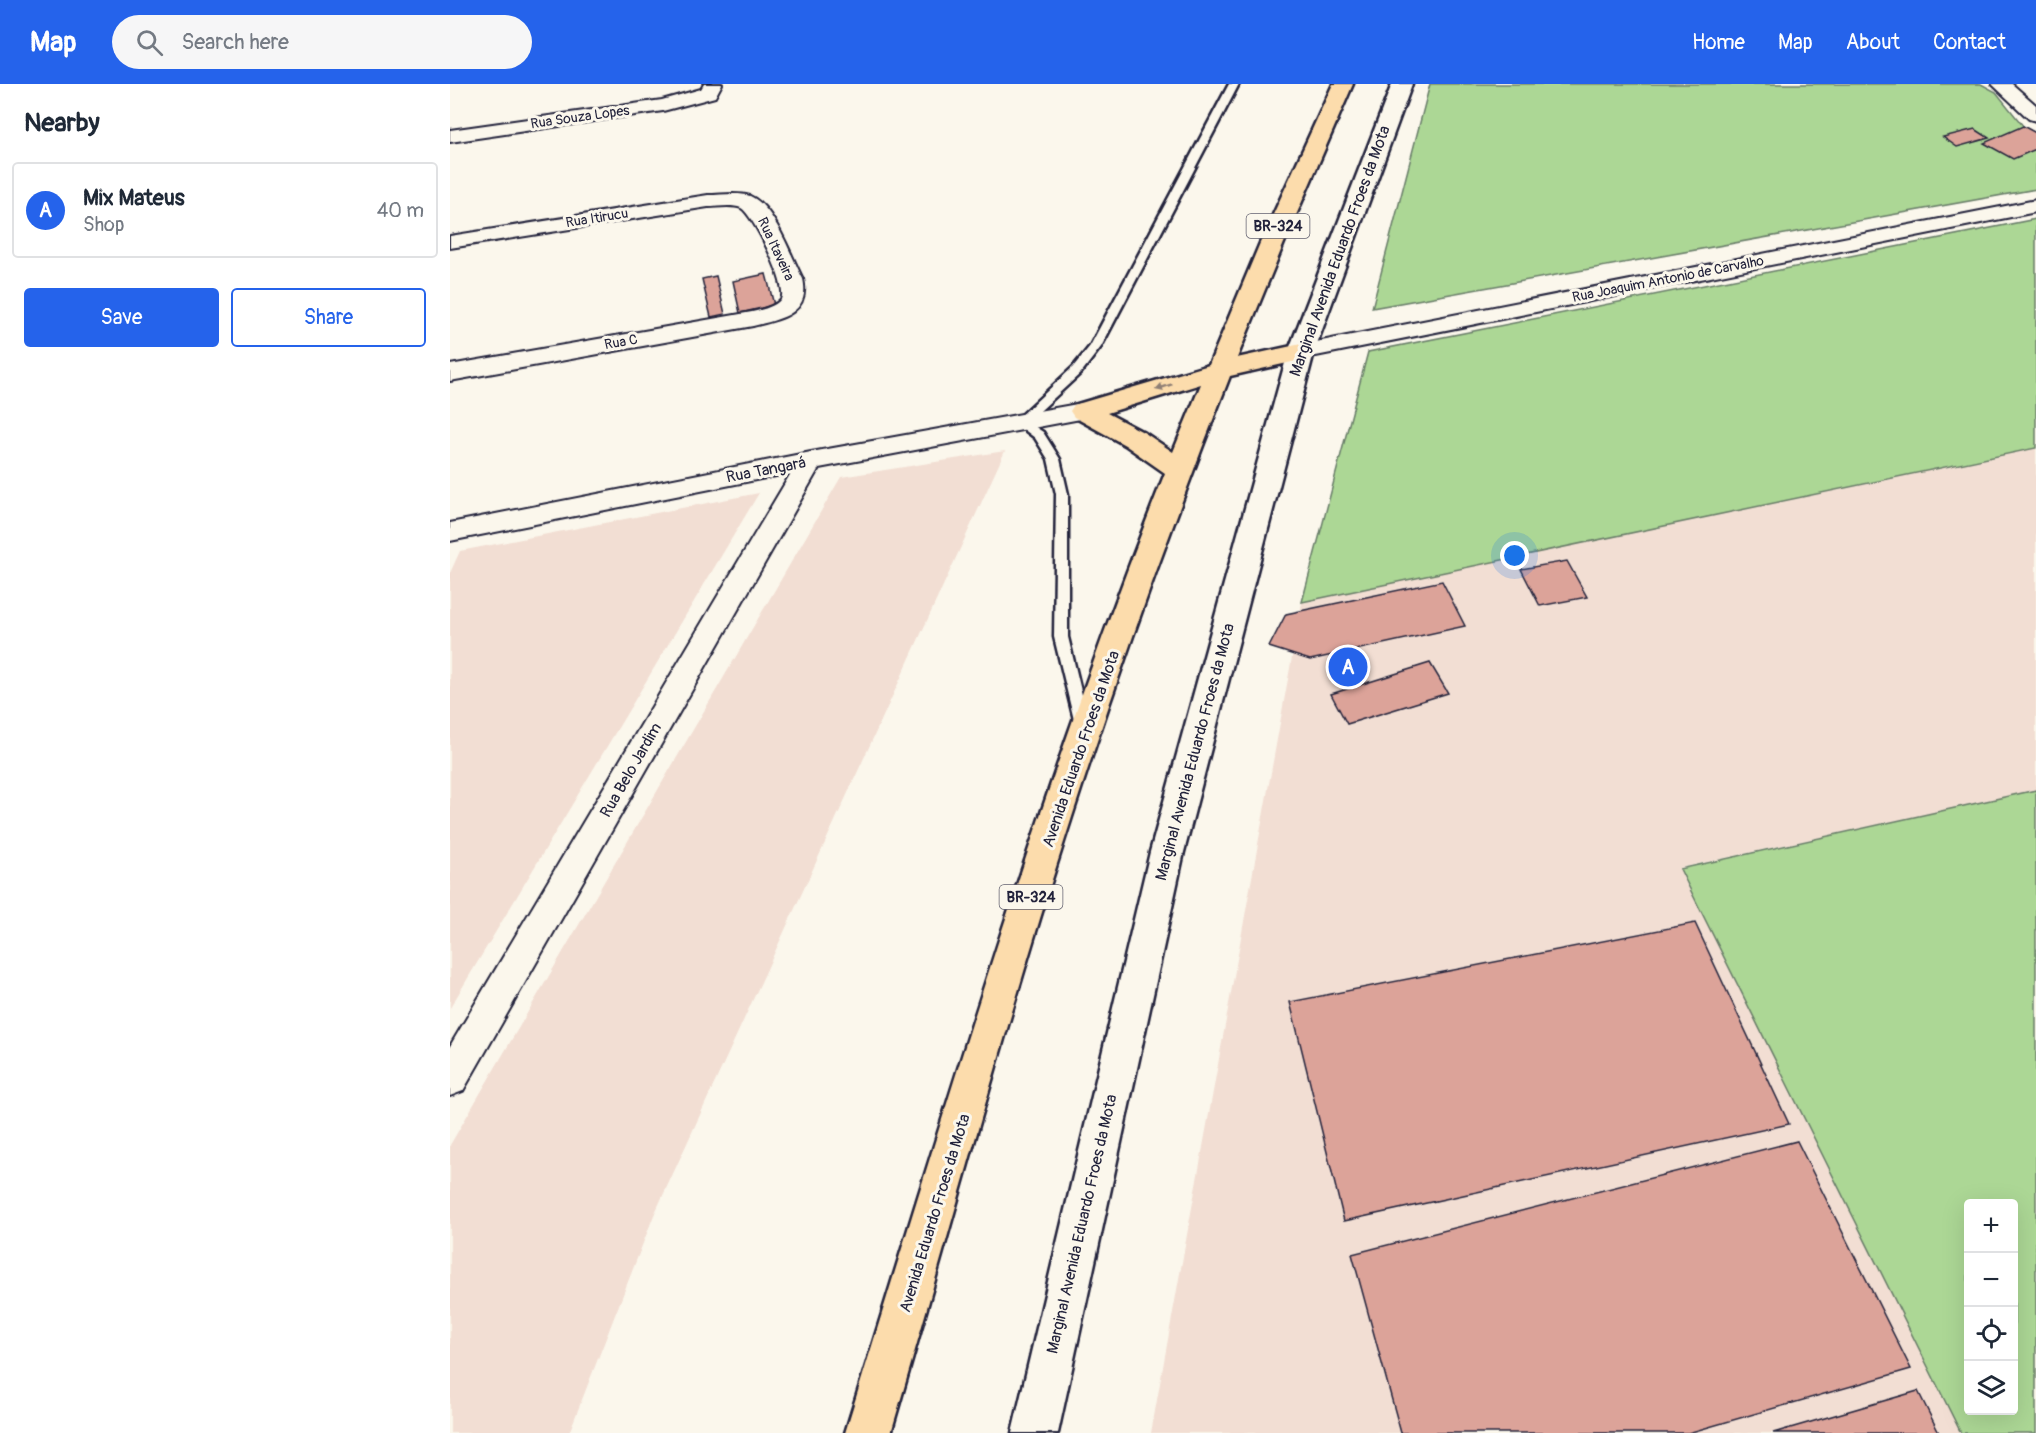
<!DOCTYPE html>
<meta charset="utf-8">
<style>
:root{--surface:#fff;--page:#f6f6f7;--text:#1f2937;--muted:#747a83;--line:#e0e1e3;--accent:#2563eb}
body{margin:0;font-family:Pangolin,sans-serif;background:var(--page);color:var(--text)}
.controls{position:absolute;right:18px;bottom:18px;display:grid;overflow:hidden;border-radius:6px;box-shadow:0 6px 24px #0002}
.controls button{width:54px;height:54px;display:grid;place-items:center;padding:0;border:0;border-bottom:2px solid var(--line);background:var(--surface);color:var(--text);font:30px sans-serif}
.you{position:absolute;left:1065px;top:472px;width:21px;height:21px;margin:-15px;border:4px solid #fff;border-radius:50%;background:#1a73e8;box-shadow:0 0 0 9px #1a73e833}
.badge{display:grid;place-items:center;width:39px;height:39px;border-radius:50%;background:var(--accent);color:#fff;font-size:20px;font-weight:700}
.pin{position:absolute;translate:-50% -50%;border:3px solid #fff;box-shadow:0 2px 6px #0006}
.list{margin:0;padding:0;list-style:none}
h2{display:flex;justify-content:space-between;align-items:center;height:78px;margin:0;padding:0 24px;font-size:26px}
h2 small{font-size:20px;font-weight:400;color:var(--muted)}
.list li{display:grid;grid-template-columns:39px 1fr auto;gap:18px;align-items:center;box-sizing:border-box;height:96px;margin:0 12px 12px;padding:0 12px;border:2px solid var(--line);border-radius:6px}
.list b{display:block;font-size:22px;white-space:nowrap}
.list p{margin:0;font-size:20px;white-space:nowrap;color:var(--muted)}
.list em{font-size:20px;font-style:normal;color:var(--muted)}
.actions{display:flex;gap:12px;padding:18px 24px}
.actions a{flex:1;padding:14px 0;border:2px solid var(--accent);border-radius:6px;text-align:center;font-size:21px;color:var(--accent)}
.actions .main{background:var(--accent);color:#fff}
.icon{flex:none;width:33px;height:33px;fill:none;stroke:currentColor;stroke-width:2;stroke-linecap:round;stroke-linejoin:round}
.map{position:relative;flex:none;width:1586px;height:1349px;overflow:hidden}
header{display:flex;align-items:center;gap:36px;box-sizing:border-box;height:84px;padding:0 30px;background:var(--accent);color:#fff}
header strong{font-size:28px}
nav{display:flex;gap:33px;margin-inline-start:auto;font-size:21px}
.search{width:420px;height:54px;background:var(--page);display:flex;align-items:center;gap:15px;box-sizing:border-box;padding:0 21px;border-radius:33px;color:var(--muted);font-size:22px}
main{display:flex}
aside{flex:1;background:var(--surface)}
.map>svg:first-child{display:block}
.built{fill:#f2ded3}
.green{fill:#acd795;stroke:#677c68;stroke-width:1.5;fill-rule:evenodd}
.building{fill:#dca399;stroke:#22223b;stroke-width:1.5}
.lines{fill:none;stroke-linecap:round;stroke-linejoin:round}
.service-casing{stroke:#22223b;stroke-width:5}
.minor-casing{stroke:#22223b;stroke-width:4}
.tertiary-casing{stroke:#22223b;stroke-width:5}
.trunk-casing{stroke:#22223b;stroke-width:5}
.service{fill:#fbf7ec;fill-rule:evenodd}
.minor{fill:#fbf7ec;fill-rule:evenodd}
.tertiary{fill:#fbf7ec;fill-rule:evenodd}
.trunk{fill:#fcdcac;fill-rule:evenodd}
.oneway{fill:#8f7f74}
.labels{text-anchor:middle;dominant-baseline:central;stroke-width:6;stroke-linejoin:round;paint-order:stroke}
.far-street-label{font-size:14px;fill:#22223b;stroke:#fbf7ec}
.shield{fill:#fbf7ec;stroke:#636270;stroke-width:1.5}
.shield-label{font-size:15px;font-weight:bold;fill:#22223b}
.street-label{font-size:16px;fill:#22223b;stroke:#fbf7ec}
</style>
<header>
<strong>Map</strong>
<div class="search"><svg class="icon" aria-label="search" viewBox="0 0 24 24"><circle cx="10" cy="10" r="6"/><path d="M15 15l6 6"/></svg>Search here</div>
<nav><a>Home</a><a>Map</a><a>About</a><a>Contact</a></nav>
</header>
<main>
<aside>
<h2>Nearby<small></small></h2>
<ul class="list">
<li><span class="badge">A</span><div><b>Mix Mateus</b><p>Shop</p></div><em>40 m</em></li>
</ul>
<div class="actions"><a class="main">Save</a><a>Share</a></div>
</aside>
<div class="map">
<svg width="1586" height="1349" viewBox="0 0 1586 1349">
<rect width="100%" height="100%" fill="#fbf7ec"/>
<filter id="ink" filterUnits="userSpaceOnUse"><feTurbulence type="fractalNoise" baseFrequency=".0167" numOctaves="2"/><feDisplacementMap in="SourceGraphic" scale="12" xChannelSelector="R" yChannelSelector="G"/><feConvolveMatrix kernelMatrix="1 2 1 2 8 2 1 2 1" color-interpolation-filters="sRGB"/></filter>
<g filter="url(#ink)">
<path class="built" d="M1586 364V706L1230 784 1512 1349H701L852 518Z
M555 367 204 1131 119 1349H0V1061L391 393Z
M309 409 0 924V489L10 467Z"/>
<path class="green" d="M980 0H1531L1546 8 1586 58V105L922 224Z
M1586 135V364L852 518 918 268Z
M1586 706V1349H1511L1230 785ZM1518 1120H1564V1326H1518Z"/>
<path class="building" d="M1573 42 1586 49V65L1563 75 1534 59Z
M1525 45 1539 54 1507 63 1493 53Z
M316 190 324 221 290 229 283 197Z
M266 192 275 230 261 233 252 195Z
M1117 477 1137 513 1090 522 1071 485Z
M992 497 1015 542 860 576 819 563 836 530Z
M980 579 998 609 897 640 881 610Z
M1245 839 1339 1040 894 1137 840 918Z
M1347 1057 1461 1285 1238 1349H951L902 1170Z
M1468 1307 1489 1349H1323Z"/>
<g class="lines">
<g class="service-casing">
<path id="service" d="M779 0H789L651 263 631 289 578 338 593 348 610 375 618 410V553L639 640 637 644H627L625 640 604 553 606 410 598 375 585 354 564 338 623 283 640 262Z"/>
</g>
<g class="minor-casing">
<path id="minor" d="M254 0H272L265 13 213 27 0 58V46L212 16 251 5Z
M1542 0H1562L1586 21V37L1579 35Z
M258 111C271 111 289 108 300 112 324 122 341 172 353 195 361 230 330 235 303 242L0 297V281L302 228C311 226 325 223 331 215 339 203 303 130 291 124 282 120 267 123 258 123L0 164V152Z
M1586 116V128L851 275 843 273 840 268 843 263 851 261Z
M633 319 641 321 645 327 641 333 369 384 13 1007 0 1012V962L341 389 0 457V439L361 368Z"/>
</g>
<g class="tertiary-casing">
<path id="tertiary" d="M942 0H962L864 268 734 768 608 1349H562L700 768 838 268Z"/>
</g>
<g class="trunk-casing">
<path id="trunk" d="M883 0H903L834 159 787 274 851 260 860 262 864 268 860 274 780 292C723 437 670 584 622 733 556 937 501 1144 441 1349H395C495 1027 590 703 715 389L675 361 624 333 620 327 624 321 759 281 810 159ZM751 300 723 368 695 349 657 329Z"/>
</g>
<use href="#service" class="service"/>
<use href="#minor" class="minor"/>
<use href="#tertiary" class="tertiary"/>
<use href="#trunk" class="trunk"/>
</g>
<defs><path id="oneway-solid" d="M-6-.8H1V-3.2L6.5 0L1 3.2V.8H-6Z" transform="scale(1.5)"/></defs>
<use class="oneway" href="#oneway-solid" transform="translate(714 303) rotate(162)"/>
</g>
<g class="labels">
<g class="far-street-label">
<text transform="translate(130 33) rotate(-8)">Rua Souza Lopes</text>
<text transform="translate(147 134) rotate(-9)">Rua Itirucu</text>
<text transform="translate(326 165) rotate(65)">Rua Itaveira</text>
<text transform="translate(1218 195) rotate(-11)">Rua Joaquim Antonio de Carvalho</text>
<text transform="translate(171 258) rotate(-10)">Rua C</text>
</g>
<g class="shield">
<rect x="796.5" y="130" width="63" height="24" rx="4.5"/>
<rect x="549.5" y="801" width="63" height="24" rx="4.5"/>
</g>
<g class="shield-label">
<text x="828" y="142">BR-324</text>
<text x="581" y="813">BR-324</text>
</g>
<g class="street-label">
<text transform="translate(890 167) rotate(-70)">Marginal Avenida Eduardo Froes da Mota</text>
<text transform="translate(316 386) rotate(-11)">Rua Tangará</text>
<text transform="translate(631 665) rotate(-71)">Avenida Eduardo Froes da Mota</text>
<text transform="translate(745 668) rotate(-75)">Marginal Avenida Eduardo Froes da Mota</text>
<text transform="translate(181 686) rotate(-60)">Rua Belo Jardim</text>
<text transform="translate(485 1129) rotate(-73)">Avenida Eduardo Froes da Mota</text>
<text transform="translate(632 1140) rotate(-77)">Marginal Avenida Eduardo Froes da Mota</text>
</g>
</g>
</svg>
<div class="controls">
<button>+</button>
<button>−</button>
<button><svg class="icon" aria-label="locate" viewBox="0 0 24 24"><circle cx="12" cy="12" r="6"/><path d="M12 2v4M12 18v4M2 12h4M18 12h4"/></svg></button>
<button><svg class="icon" aria-label="layers" viewBox="0 0 24 24"><path d="M12 4l9 5-9 5-9-5zM3 14l9 5 9-5"/></svg></button>
</div>
<div class="you"></div>
<div class="pin badge" style="left:898px;top:583px">A</div>
</div>
</main>
